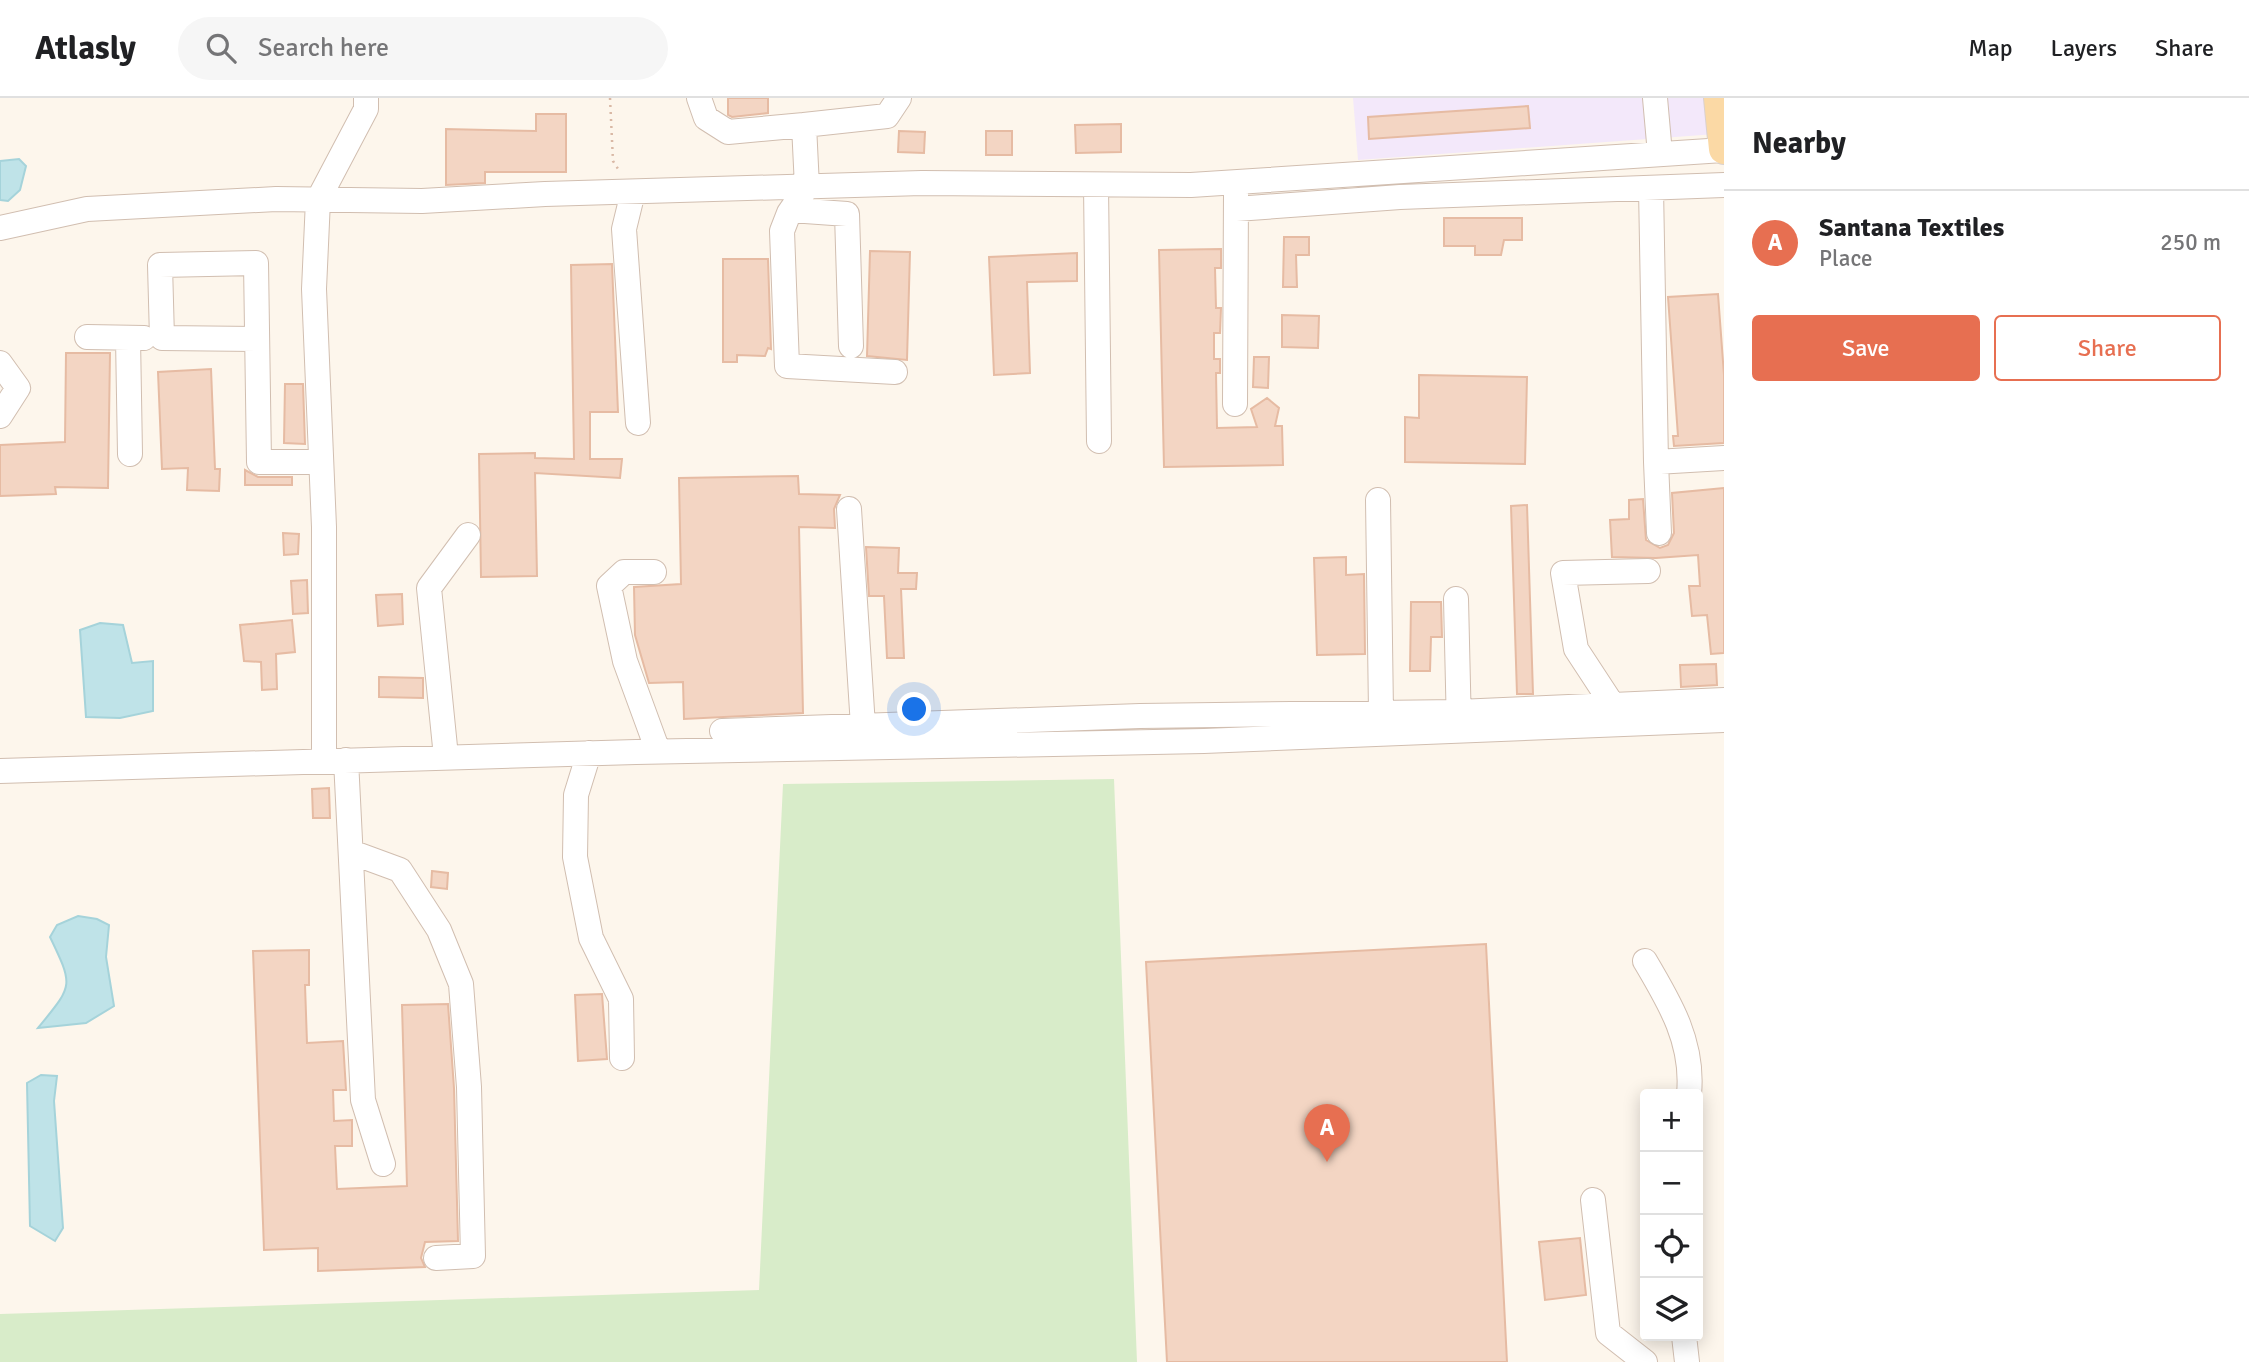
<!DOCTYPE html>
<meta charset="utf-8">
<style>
:root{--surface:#fff;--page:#f6f6f6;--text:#202124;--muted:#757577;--line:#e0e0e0;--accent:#e76f51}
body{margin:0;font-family:Signika,sans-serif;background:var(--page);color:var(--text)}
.controls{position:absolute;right:21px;bottom:21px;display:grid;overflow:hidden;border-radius:7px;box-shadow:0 4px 18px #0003}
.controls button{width:63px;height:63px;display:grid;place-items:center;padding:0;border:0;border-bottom:2px solid var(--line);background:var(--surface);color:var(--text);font:35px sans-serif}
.you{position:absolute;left:915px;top:612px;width:24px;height:24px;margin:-18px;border:5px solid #fff;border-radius:50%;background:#1a73e8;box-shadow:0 0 0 10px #1a73e833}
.badge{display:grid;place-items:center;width:46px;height:46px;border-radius:50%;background:var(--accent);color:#fff;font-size:23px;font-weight:700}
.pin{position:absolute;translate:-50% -58px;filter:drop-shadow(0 2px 4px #0008)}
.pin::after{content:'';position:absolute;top:37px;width:24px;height:21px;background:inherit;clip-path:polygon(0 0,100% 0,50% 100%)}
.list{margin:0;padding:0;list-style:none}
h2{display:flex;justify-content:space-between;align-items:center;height:91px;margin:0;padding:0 28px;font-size:30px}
h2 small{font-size:23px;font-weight:400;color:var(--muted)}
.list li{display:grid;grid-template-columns:46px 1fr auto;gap:21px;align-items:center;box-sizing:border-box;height:105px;padding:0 28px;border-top:2px solid var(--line)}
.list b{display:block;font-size:26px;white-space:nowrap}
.list p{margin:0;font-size:23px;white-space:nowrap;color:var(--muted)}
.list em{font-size:23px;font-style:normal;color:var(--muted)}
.actions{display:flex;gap:14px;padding:21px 28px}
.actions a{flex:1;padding:16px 0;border:2px solid var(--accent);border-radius:7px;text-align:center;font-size:24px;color:var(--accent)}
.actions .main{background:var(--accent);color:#fff}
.icon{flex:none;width:38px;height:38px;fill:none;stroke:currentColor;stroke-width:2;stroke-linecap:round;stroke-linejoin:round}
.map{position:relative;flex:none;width:1724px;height:1264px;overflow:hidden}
header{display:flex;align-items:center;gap:42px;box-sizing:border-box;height:98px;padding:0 35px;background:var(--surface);border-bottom:2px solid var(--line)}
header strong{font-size:33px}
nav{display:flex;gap:38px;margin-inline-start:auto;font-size:24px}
.search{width:490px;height:63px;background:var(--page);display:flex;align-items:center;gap:18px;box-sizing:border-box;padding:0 24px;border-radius:38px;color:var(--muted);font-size:26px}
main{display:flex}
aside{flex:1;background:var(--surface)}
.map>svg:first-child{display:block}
.education{fill:#f3e8fa}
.green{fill:#d8ecc9}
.water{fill:#bfe3e8;stroke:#a5d3da;stroke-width:2}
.building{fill:#f3d5c3;stroke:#e6bba3;stroke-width:2}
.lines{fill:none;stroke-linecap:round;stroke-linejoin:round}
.minor-casing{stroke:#d1beb0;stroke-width:26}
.major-casing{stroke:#dad1cd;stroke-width:32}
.path{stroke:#d9b8a5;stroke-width:2.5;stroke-dasharray:2 5;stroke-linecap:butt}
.minor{stroke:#fff;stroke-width:24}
.major{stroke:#fbd9a5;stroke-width:30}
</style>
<header>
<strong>Atlasly</strong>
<div class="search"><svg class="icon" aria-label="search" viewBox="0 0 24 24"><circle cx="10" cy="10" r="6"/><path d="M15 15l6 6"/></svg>Search here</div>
<nav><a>Map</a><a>Layers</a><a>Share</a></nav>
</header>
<main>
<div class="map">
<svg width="1724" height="1264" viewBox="0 0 1724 1264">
<rect width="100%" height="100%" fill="#fdf6ec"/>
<path class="education" d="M1353 0H1711L1716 36 1358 62Z"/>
<path class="green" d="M1114 681 1137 1264H0V1216L759 1192 783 686Z"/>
<path class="water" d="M19 61 26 68 20 92 8 103 0 102V63Z
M100 525 123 527 132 565 153 563V613L120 620 86 619 80 532Z
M78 818 97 821 109 827 106 859 114 908 86 925 38 930C73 887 74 889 50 839L57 827Z
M41 977 57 978 54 1003 63 1130 55 1143 30 1128 27 985Z"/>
<path class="building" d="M728 0H768V15L732 19 728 17Z
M1528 8 1530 30 1369 41 1368 19Z
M536 16H566V74H485V85L446 87V31L536 33Z
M1121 26V54L1076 55 1075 27Z
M899 33 925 34 924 55 898 54Z
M986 33H1012V57H986Z
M1444 120H1522V142H1504L1501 157H1475V148H1444Z
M1284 139H1309V157H1296L1297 189H1283Z
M1221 151V170H1215L1216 210H1221L1220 235H1214V261H1220V275H1216L1217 330 1257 329 1251 311 1267 300 1279 310 1275 328H1282L1283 367 1164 369 1159 152Z
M870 153 910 154 907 262 867 258Z
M1077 155V183L1027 184 1030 275 994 277 989 159Z
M723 161H768L771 251 768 250 765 258 737 257V264H723Z
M612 166 618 314H590V361H622L620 380 535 375 537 478 481 479 479 356 535 355V360L574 361 571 167Z
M1718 196 1724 277V345L1674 348 1673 338H1678L1668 199Z
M1282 217 1319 218 1318 250 1282 249Z
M66 255H110L108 390 55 389 56 396 0 398V347L65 344Z
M1254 259H1269L1268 290 1253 289Z
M211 271 215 371H220L219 393 187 392 188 370 162 371 158 274Z
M1419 277 1527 279 1525 366 1405 364V319L1419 320Z
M285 286H303L305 346 284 345Z
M245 372 258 379H292V387H245Z
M798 378 799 396 840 397 834 411 835 430 799 429 803 615 684 621 683 584 649 585 635 537 634 489 681 486 679 380Z
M1724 390V555L1711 556 1707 517 1692 518 1689 488H1700L1698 457 1656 460 1612 459 1610 422 1629 421V402L1643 401 1646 442 1660 450 1668 447 1674 435 1672 395Z
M1527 407 1533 596H1517L1511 408Z
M283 435 299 436 298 456 284 457Z
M866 449 899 450 898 475H917L916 491H901L904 560H887L884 498H869Z
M1346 459V477L1364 476 1365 556 1317 557 1314 460Z
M307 482 308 515 293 516 291 483Z
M402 496 403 526 378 528 376 497Z
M1411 504H1441L1442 539H1431L1430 573H1410Z
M292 522 295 554 276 556 277 591 262 592 261 564 244 563 240 527Z
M1716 566 1717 587 1681 589 1680 567Z
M379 579 423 580V600L379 599Z
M329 690 330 720H313L312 691Z
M432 773 448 775 447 791 431 789Z
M1486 846 1507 1264H1167L1146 864Z
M309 852V887H305L307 945 343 943 346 992H333L334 1023 352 1022V1048H335L337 1091 407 1088 402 907 448 906 454 990 458 1143 425 1144 421 1160 425 1169 318 1173V1150L264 1152 253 853Z
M602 896 607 961 578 963 575 897Z
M1580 1140 1586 1197 1545 1202 1539 1144Z"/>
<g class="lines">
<g class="minor-casing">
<path id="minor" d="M699 0 706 20 728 34 804 27 807 89 789 115 782 133 787 268 895 274
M1655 0 1660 56
M804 27 887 18 899 0
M1096 87 1099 343
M1651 90 1656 364
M633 94 624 131 638 325
M1236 111 1400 99 1724 87
M791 112 847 116 851 248
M0 130 87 111 276 101 422 103 545 96 922 85 1191 87 1724 52
M87 239 144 240
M128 240 130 356
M257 241 162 240 160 167 256 165 259 364H321
M0 265 18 290 0 318
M1235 306 1236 95
M1378 402 1381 614
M849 411 864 644
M1659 435 1656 364 1724 360
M654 474H624L609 488 625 563 658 653
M1456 501 1459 631
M1614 609 1576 551 1563 475 1648 473
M722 633 1140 618 1458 614 1724 602
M589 655 576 697 575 759 591 840 621 901 622 960
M446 659 429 490 468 437
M346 662 363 1002 383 1066
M324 663V429L314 191 318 102 366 11V0
M0 673 636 654 1204 643 1724 622
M351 754 400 772 439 832 461 886 469 989 473 1158 436 1160
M1645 863C1670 905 1694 945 1689 996
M1593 1102 1608 1235 1645 1264
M1684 1238 1687 1264"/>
</g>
<g class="major-casing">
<path id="major" d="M1719 0 1724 51"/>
</g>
<path class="path" d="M610 0 613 63 620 74"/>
<use href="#minor" class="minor"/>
<use href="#major" class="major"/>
</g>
</svg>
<div class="controls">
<button>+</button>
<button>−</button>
<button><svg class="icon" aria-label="locate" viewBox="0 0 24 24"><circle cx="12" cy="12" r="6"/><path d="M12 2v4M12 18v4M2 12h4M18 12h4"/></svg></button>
<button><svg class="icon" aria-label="layers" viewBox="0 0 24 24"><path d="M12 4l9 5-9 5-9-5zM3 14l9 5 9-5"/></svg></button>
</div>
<div class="you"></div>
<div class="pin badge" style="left:1327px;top:1064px">A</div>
</div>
<aside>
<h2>Nearby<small></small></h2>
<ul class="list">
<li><span class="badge">A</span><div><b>Santana Textiles</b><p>Place</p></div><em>250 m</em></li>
</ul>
<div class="actions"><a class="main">Save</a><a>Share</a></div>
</aside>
</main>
